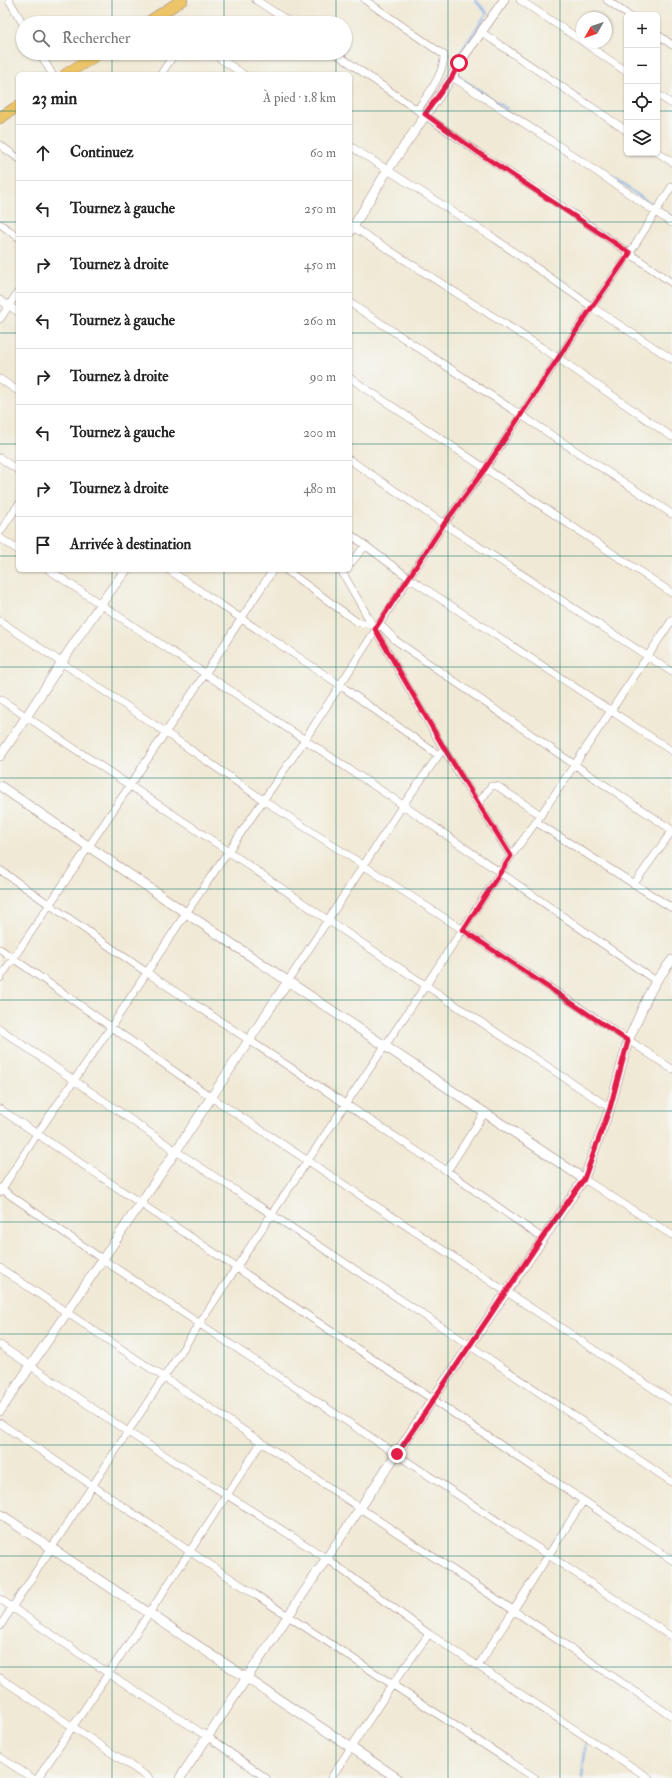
<!DOCTYPE html>
<html lang="fr">
<meta charset="utf-8">
<style>
:root{--surface:#fff;--page:#f6f6f6;--text:#222;--muted:#767676;--line:#e0e0e0}
body{margin:0;font-family:"IM FELL Double Pica",serif;background:var(--page);color:var(--text)}
.controls{position:absolute;right:12px;top:12px;display:grid;overflow:hidden;border-radius:6px;box-shadow:0 1px 3px #0004}
.controls button{width:36px;height:36px;display:grid;place-items:center;padding:0;border:0;border-bottom:1px solid var(--line);background:var(--surface);color:var(--text);font:20px sans-serif}
.compass{position:absolute;left:576px;top:12px;width:36px;height:36px;border-radius:50%;background:var(--surface);box-shadow:0 1px 3px #0004;rotate:230deg}
.stop{position:absolute;width:12px;height:12px;margin:-9px;border:3px solid #e11d48;border-radius:50%;background:#fff}
.stop.end{background:#e11d48;border-color:#fff;box-shadow:0 1px 4px #0008}
.list{margin:0;padding:0;list-style:none}
h2{display:flex;justify-content:space-between;align-items:center;height:52px;margin:0;padding:0 16px;font-size:17px}
h2 small{font-size:13px;font-weight:400;color:var(--muted)}
.list li{display:grid;grid-template-columns:26px 1fr auto;gap:12px;align-items:center;box-sizing:border-box;height:56px;padding:0 16px;border-top:1px solid var(--line)}
.list b{display:block;font-size:15px;white-space:nowrap}
.list em{font-size:13px;font-style:normal;color:var(--muted)}
.icon{flex:none;width:22px;height:22px;fill:none;stroke:currentColor;stroke-width:2;stroke-linecap:round;stroke-linejoin:round}
.map{position:relative;flex:none;width:672px;height:1778px;overflow:hidden}
.search{position:absolute;background:var(--surface);box-shadow:0 1px 3px #0004;left:16px;top:16px;width:336px;height:44px;display:flex;align-items:center;gap:10px;box-sizing:border-box;padding:0 14px;border-radius:22px;color:var(--muted);font-size:15px}
.panel{position:absolute;background:var(--surface);box-shadow:0 1px 3px #0004;left:16px;top:72px;width:336px;height:500px;border-radius:6px}
.map>svg:first-child{display:block}
.lines{fill:none;stroke-linecap:round;stroke-linejoin:round}
.stream{stroke:#7fb1eb;stroke-width:2}
.minor-casing{stroke:#9d8480;stroke-width:8}
.tertiary-casing{stroke:#9d8480;stroke-width:10}
.primary-casing{stroke:#9d8480;stroke-width:12}
.minor{stroke:#fff;stroke-width:7}
.tertiary{stroke:#fff;stroke-width:9}
.primary{stroke:#ecc569;stroke-width:11}
.route{stroke:#e11d48;stroke-width:5}
.grid{fill:none;stroke:#0f766e;stroke-width:1;stroke-opacity:0.55}
</style>
<div class="map">
<svg width="672" height="1778" viewBox="0 0 672 1778">
<rect width="100%" height="100%" fill="#f6f6f2"/>
<filter id="ink" filterUnits="userSpaceOnUse"><feTurbulence type="fractalNoise" baseFrequency=".025" numOctaves="2"/><feDisplacementMap in="SourceGraphic" scale="8" xChannelSelector="R" yChannelSelector="G"/><feConvolveMatrix kernelMatrix="1 2 1 2 8 2 1 2 1" color-interpolation-filters="sRGB"/></filter>
<filter id="wash" filterUnits="userSpaceOnUse"><feTurbulence type="fractalNoise" baseFrequency=".012" numOctaves="4" result="noise"/><feDisplacementMap in="SourceGraphic" scale="16" xChannelSelector="R" yChannelSelector="G"/><feGaussianBlur stdDeviation="0.9" result="paint"/><feColorMatrix in="noise" values="0 0 0 0 0 0 0 0 0 0 0 0 0 0 0 0 0 1.4 0 .05"/><feComposite in="paint" operator="in"/></filter>
<g filter="url(#wash)">
<rect width="100%" height="100%" fill="#f0e9d5"/>
<g class="lines">
<path class="stream" d="M459 55 487 13 475 0
M458 73 461 78 507 109
M591 164 656 207
M660 209 672 217
M582 1778 586 1741"/>
</g>
</g>
<g filter="url(#ink)">
<g class="lines">
<g class="minor-casing">
<path id="minor" d="M9 0 23 24
M256 0 291 23
M365 0 444 55C445 72 427 96 418 109
M520 0 582 41
M607 0 628 15
M159 15 170 23
M481 32 627 131
M657 34 672 45
M583 42 627 72
M40 53 52 74
M212 53 243 74
M335 53 479 153 572 213 672 283
M161 74 175 53
M452 77 553 142 672 223
M657 94 672 104
M0 145 18 158
M350 146 494 238 592 307 672 359
M657 152 672 162
M0 224 18 237
M350 225 558 358 672 437
M0 300 18 312
M350 303 672 514
M0 319 18 292
M350 378 672 593
M0 379 18 391
M0 458 18 470
M350 460 444 524 672 672
M0 532 18 505
M350 534 409 578 672 751
M0 538 18 550
M350 564 365 546
M49 570 403 805 656 981
M169 570 340 685 438 755
M286 570 357 622 372 624
M341 570 443 748 511 856
M0 621 165 732 263 800 463 930 672 1069
M379 623 395 640 575 765 672 830
M0 699 228 851 329 921 610 1108
M478 804 491 786H497L541 815
M536 822 672 908
M0 870 146 972 447 1171 542 1238
M634 884 672 831
M0 949 211 1097 672 1401
M0 978 205 674 273 570
M288 981 403 805 441 752
M0 1029 176 1151 469 1345 672 1482
M0 1109 672 1560
M447 1171 485 1112
M584 1179 672 1235
M0 1188 102 1259 672 1637
M0 1192 37 1134 111 1027 186 913 304 741 444 524 485 469 521 415 592 307 630 253 672 186
M0 1268 672 1716
M0 1345 128 1432 326 1558 429 1634 649 1778
M0 1423 189 1551 535 1778
M0 1599 108 1673 208 1737 266 1778
M0 1626 271 1215 426 985 511 856 536 822 672 620
M478 1666 583 1501
M0 1678 149 1778
M0 1757 32 1778
M38 1778 150 1612 261 1443
M331 1778 392 1685 429 1634"/>
</g>
<g class="tertiary-casing">
<path id="tertiary" d="M350 232 387 171 452 77 459 63 504 0
M0 756C43 694 80 629 126 570
M0 786 186 913 584 1179
M0 1411 176 1151 288 981
M0 1514 397 1778
M180 1778 433 1399 584 1179 610 1108 628 1041 647 998 656 981 672 960"/>
</g>
<g class="primary-casing">
<path id="primary" d="M147 23 182 0
M66 74 100 53
M0 118 18 106"/>
</g>
<use href="#minor" class="minor"/>
<use href="#tertiary" class="tertiary"/>
<use href="#primary" class="primary"/>
</g>
</g>
<g class="lines" filter="url(#ink)">
<path class="route" d="M397 1454 542 1238 584 1179 610 1108 628 1041 463 930 511 856 444 748 375 629 444 524 485 469 592 307 630 253 479 153 425 114 452 77 459 63"/>
</g>
<path class="grid" d="M112 0V23M224 0V23M336 0V23M448 0V1778M560 0V1778M112 53V74M224 53V74M336 53V74M0 111H18M350 111H627M657 111H672M0 222H18M350 222H672M0 333H18M350 333H672M0 444H18M350 444H672M0 556H18M350 556H672M112 570V1778M224 570V1778M336 570V1778M0 667H672M0 778H672M0 889H672M0 1000H672M0 1111H672M0 1222H672M0 1334H672M0 1445H672M0 1556H672M0 1667H672"/>
</svg>
<div class="controls">
<button>+</button>
<button>−</button>
<button><svg class="icon" aria-label="locate" viewBox="0 0 24 24"><circle cx="12" cy="12" r="6"/><path d="M12 2v4M12 18v4M2 12h4M18 12h4"/></svg></button>
<button><svg class="icon" aria-label="layers" viewBox="0 0 24 24"><path d="M12 4l9 5-9 5-9-5zM3 14l9 5 9-5"/></svg></button>
</div>
<svg class="compass" viewBox="-18 -18 36 36"><path d="M0-13l5 13h-10z" fill="#e53935"/><path d="M0 13l5-13h-10z" fill="#767676"/></svg>
<div class="stop" style="left:459px;top:63px"></div>
<div class="stop end" style="left:397px;top:1454px"></div>
<div class="search"><svg class="icon" aria-label="search" viewBox="0 0 24 24"><circle cx="10" cy="10" r="6"/><path d="M15 15l6 6"/></svg>Rechercher</div>
<section class="panel">
<h2>23 min<small>À pied · 1.8 km</small></h2>
<ul class="list">
<li><svg class="icon" aria-label="ahead" viewBox="0 0 24 24"><path d="M12 20V5M6 11l6-6 6 6"/></svg><div><b>Continuez</b></div><em>60 m</em></li>
<li><svg class="icon" aria-label="left" viewBox="0 0 24 24"><path d="M17 20v-9H6M10 6l-5 5 5 5"/></svg><div><b>Tournez à gauche</b></div><em>250 m</em></li>
<li><svg class="icon" aria-label="right" viewBox="0 0 24 24"><path d="M7 20v-9h11M14 6l5 5-5 5"/></svg><div><b>Tournez à droite</b></div><em>450 m</em></li>
<li><svg class="icon" aria-label="left" viewBox="0 0 24 24"><path d="M17 20v-9H6M10 6l-5 5 5 5"/></svg><div><b>Tournez à gauche</b></div><em>260 m</em></li>
<li><svg class="icon" aria-label="right" viewBox="0 0 24 24"><path d="M7 20v-9h11M14 6l5 5-5 5"/></svg><div><b>Tournez à droite</b></div><em>90 m</em></li>
<li><svg class="icon" aria-label="left" viewBox="0 0 24 24"><path d="M17 20v-9H6M10 6l-5 5 5 5"/></svg><div><b>Tournez à gauche</b></div><em>200 m</em></li>
<li><svg class="icon" aria-label="right" viewBox="0 0 24 24"><path d="M7 20v-9h11M14 6l5 5-5 5"/></svg><div><b>Tournez à droite</b></div><em>480 m</em></li>
<li><svg class="icon" aria-label="arrive" viewBox="0 0 24 24"><path d="M6 21V4h12l-3 4 3 4H6"/></svg><div><b>Arrivée à destination</b></div></li>
</ul>
</section>
</div>
